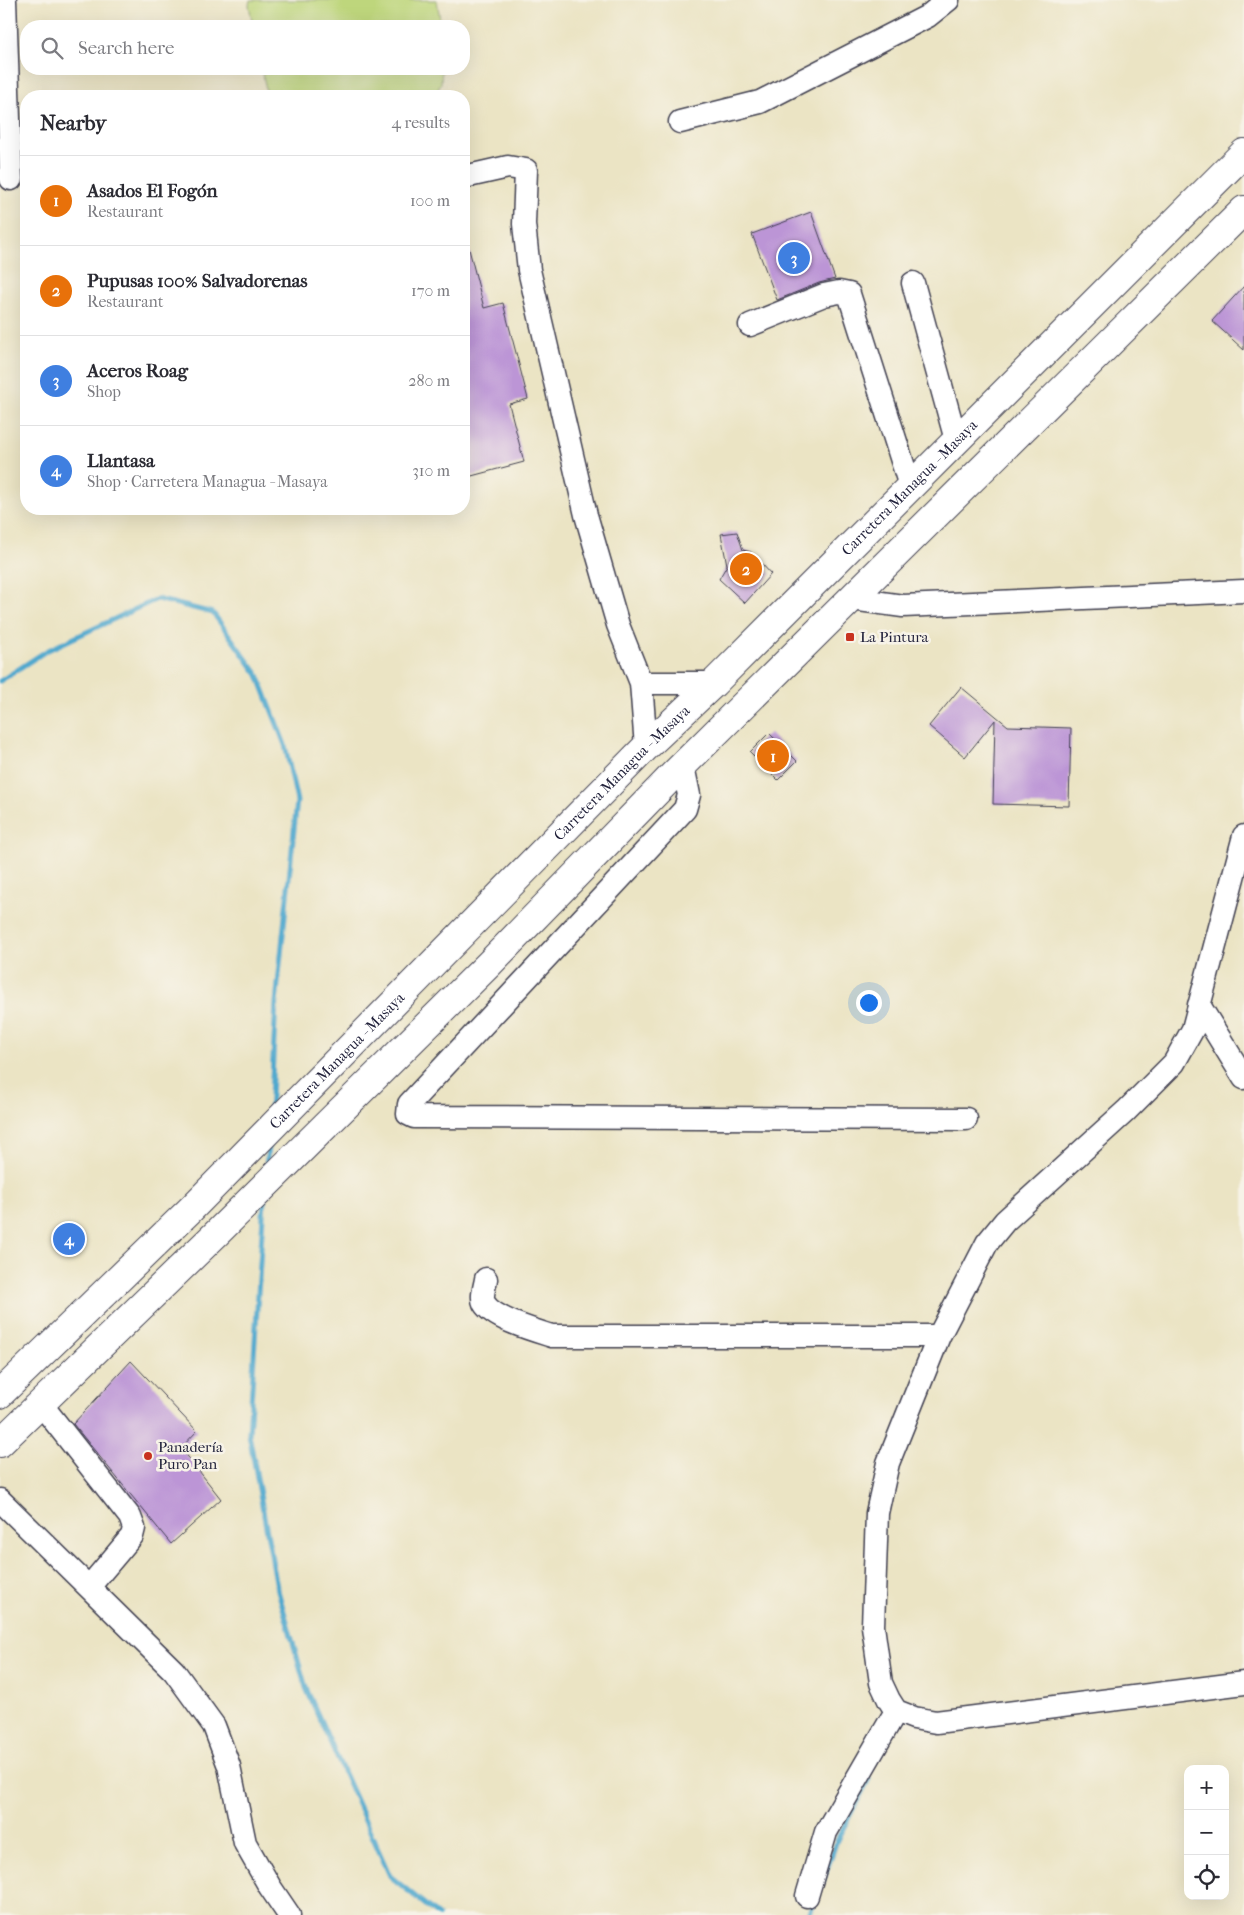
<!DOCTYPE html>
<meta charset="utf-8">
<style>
:root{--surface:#fff;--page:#f7f7f7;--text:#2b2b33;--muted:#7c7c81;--line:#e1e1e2;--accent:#d93025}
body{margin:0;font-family:"IM FELL French Canon",serif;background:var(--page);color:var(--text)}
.controls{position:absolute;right:15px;bottom:15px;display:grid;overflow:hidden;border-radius:10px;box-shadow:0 5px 20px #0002}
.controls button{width:45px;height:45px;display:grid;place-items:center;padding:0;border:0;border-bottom:1px solid var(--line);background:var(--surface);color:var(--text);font:25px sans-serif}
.you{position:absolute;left:868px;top:1002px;width:18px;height:18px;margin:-12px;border:4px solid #fff;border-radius:50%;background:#1a73e8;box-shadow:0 0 0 8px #1a73e833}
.badge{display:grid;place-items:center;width:32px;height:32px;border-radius:50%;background:var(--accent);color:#fff;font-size:16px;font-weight:700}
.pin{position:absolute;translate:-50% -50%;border:2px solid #fff;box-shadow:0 1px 5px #0006}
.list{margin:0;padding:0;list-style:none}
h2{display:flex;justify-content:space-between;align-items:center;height:65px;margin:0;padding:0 20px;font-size:21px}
h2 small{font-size:16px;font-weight:400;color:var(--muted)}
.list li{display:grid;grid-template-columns:32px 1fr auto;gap:15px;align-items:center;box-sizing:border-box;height:90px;padding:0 20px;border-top:1px solid var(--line)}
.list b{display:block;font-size:19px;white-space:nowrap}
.list p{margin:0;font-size:16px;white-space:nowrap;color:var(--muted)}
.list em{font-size:16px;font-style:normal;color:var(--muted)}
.icon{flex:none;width:28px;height:28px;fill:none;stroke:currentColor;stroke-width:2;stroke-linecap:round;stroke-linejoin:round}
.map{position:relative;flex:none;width:1244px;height:1915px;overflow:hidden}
.search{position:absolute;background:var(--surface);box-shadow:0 5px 20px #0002;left:20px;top:20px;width:450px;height:55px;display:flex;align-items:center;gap:12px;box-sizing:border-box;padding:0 18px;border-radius:20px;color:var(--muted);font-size:19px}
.panel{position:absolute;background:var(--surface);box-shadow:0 5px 20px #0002;left:20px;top:90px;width:450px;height:425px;border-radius:20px}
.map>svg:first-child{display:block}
.green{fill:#bed67b;stroke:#707c5b}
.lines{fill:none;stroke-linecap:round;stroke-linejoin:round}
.stream{stroke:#51a9ce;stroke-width:5}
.building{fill:#bc95d6}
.minor-casing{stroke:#403f50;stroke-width:25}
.highway-casing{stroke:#403f50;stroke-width:30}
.minor{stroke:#fff;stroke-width:22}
.highway{stroke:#fff;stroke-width:28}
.poi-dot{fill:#c8321e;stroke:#f7f3e8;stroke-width:2}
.labels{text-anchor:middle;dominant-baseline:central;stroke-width:5;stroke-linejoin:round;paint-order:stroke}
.street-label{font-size:15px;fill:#22223b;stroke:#f7f3e8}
.poi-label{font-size:15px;fill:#22223b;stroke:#f7f3e8;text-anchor:start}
</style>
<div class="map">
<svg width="1244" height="1915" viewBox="0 0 1244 1915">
<rect width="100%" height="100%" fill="#f7f3e8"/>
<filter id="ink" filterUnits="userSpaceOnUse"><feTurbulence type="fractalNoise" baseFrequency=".02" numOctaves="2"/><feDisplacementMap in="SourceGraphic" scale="10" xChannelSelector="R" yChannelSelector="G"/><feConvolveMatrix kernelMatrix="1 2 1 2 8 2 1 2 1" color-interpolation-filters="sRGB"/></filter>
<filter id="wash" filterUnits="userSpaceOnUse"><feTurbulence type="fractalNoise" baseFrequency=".0096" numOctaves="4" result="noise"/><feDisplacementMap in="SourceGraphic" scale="20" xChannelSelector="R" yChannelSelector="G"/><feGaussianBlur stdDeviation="1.12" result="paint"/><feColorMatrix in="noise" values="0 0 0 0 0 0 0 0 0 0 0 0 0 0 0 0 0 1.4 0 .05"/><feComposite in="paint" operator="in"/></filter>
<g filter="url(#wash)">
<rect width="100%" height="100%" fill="#ebe4c4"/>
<path class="green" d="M250 0H437L441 26H253L249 5Z
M262 69H442L441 83 435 96H267Z"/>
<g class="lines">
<path class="stream" d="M0 681 46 651 157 599 213 613 258 675 285 745 297 801 276 1003 270 1115
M266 1170 268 1146
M264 1201 249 1434 277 1587 306 1688 390 1876 438 1915
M823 1881 837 1840 869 1779
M809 1915 815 1900"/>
</g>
<g id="blocks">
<path class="building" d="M811 212 835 279 819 283 777 300 752 234Z
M469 249 484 308 503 303 528 399 509 404 524 462 464 478V250Z
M1244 286V350L1212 321Z
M737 532 743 550 751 552 771 574 745 603 719 579 727 565 721 534Z
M961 687 1008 726 1071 728 1069 806 993 804 995 720 965 757 929 726Z
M769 733 797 761 778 780 750 752Z
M131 1361 197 1431 181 1448 221 1499 171 1544 73 1424Z"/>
</g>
</g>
<g filter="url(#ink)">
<use href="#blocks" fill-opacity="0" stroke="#403f50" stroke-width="1"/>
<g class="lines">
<g class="minor-casing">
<path id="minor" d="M5 0 11 179
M680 122 760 102 928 16 948 0
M464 177 508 167 526 170 524 224 529 270 586 515 618 625 641 683 646 747
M913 283 956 440
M750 325 824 295 839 292 849 294 910 486
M852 599 903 606 1244 591
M641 683H714
M683 766 689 795 685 809 409 1104 408 1114 414 1117 966 1119
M1244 836 1193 1029 1174 1063 1126 1111 1005 1221 987 1243 939 1336 888 1463 877 1513 873 1626 881 1683 889 1700 896 1711 914 1718 936 1722 1244 1683
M1199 1005 1244 1078
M486 1279C485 1286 481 1296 484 1303 493 1319 536 1331 552 1336H939
M41 1404 130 1517 134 1528 132 1536 89 1587
M0 1500 174 1671 214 1726 229 1766 245 1843 270 1887 289 1915
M807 1896 826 1832 896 1711"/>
</g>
<g class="highway-casing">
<g id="highway">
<path id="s1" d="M0 1394 190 1210 646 747 714 683 1244 153"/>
<path d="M0 1443 220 1230 489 964 674 774 1244 210"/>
</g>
</g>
<use href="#minor" class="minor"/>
<use href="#highway" class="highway"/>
</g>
</g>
<g class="poi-dot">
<rect x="845" y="632" width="10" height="10" rx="2.5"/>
<circle cx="148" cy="1456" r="5"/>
</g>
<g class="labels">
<g class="street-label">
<text stroke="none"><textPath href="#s1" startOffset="1284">Carretera Managua - Masaya</textPath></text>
<text stroke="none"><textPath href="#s1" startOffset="879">Carretera Managua - Masaya</textPath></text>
<text stroke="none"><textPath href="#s1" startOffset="474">Carretera Managua - Masaya</textPath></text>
</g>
<g class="poi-label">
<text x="860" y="637">La Pintura</text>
<text x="158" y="1447">Panadería<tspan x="158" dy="17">Puro Pan</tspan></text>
</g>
</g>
</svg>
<div class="controls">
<button>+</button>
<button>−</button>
<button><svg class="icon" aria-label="locate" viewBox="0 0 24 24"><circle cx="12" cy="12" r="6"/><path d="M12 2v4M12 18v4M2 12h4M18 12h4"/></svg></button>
</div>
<div class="you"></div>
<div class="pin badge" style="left:773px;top:756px;background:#e8710a">1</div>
<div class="pin badge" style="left:746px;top:569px;background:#e8710a">2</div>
<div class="pin badge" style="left:794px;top:258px;background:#3f7fe0">3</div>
<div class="pin badge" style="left:69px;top:1239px;background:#3f7fe0">4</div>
<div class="search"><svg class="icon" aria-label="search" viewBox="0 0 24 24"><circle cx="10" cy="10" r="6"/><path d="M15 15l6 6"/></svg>Search here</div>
<section class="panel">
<h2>Nearby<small>4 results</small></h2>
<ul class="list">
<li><span class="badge" style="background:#e8710a">1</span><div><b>Asados El Fogón</b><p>Restaurant</p></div><em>100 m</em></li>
<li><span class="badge" style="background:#e8710a">2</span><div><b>Pupusas 100% Salvadorenas</b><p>Restaurant</p></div><em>170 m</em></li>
<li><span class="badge" style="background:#3f7fe0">3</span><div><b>Aceros Roag</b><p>Shop</p></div><em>280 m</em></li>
<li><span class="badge" style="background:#3f7fe0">4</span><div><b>Llantasa</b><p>Shop · Carretera Managua - Masaya</p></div><em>310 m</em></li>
</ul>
</section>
</div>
